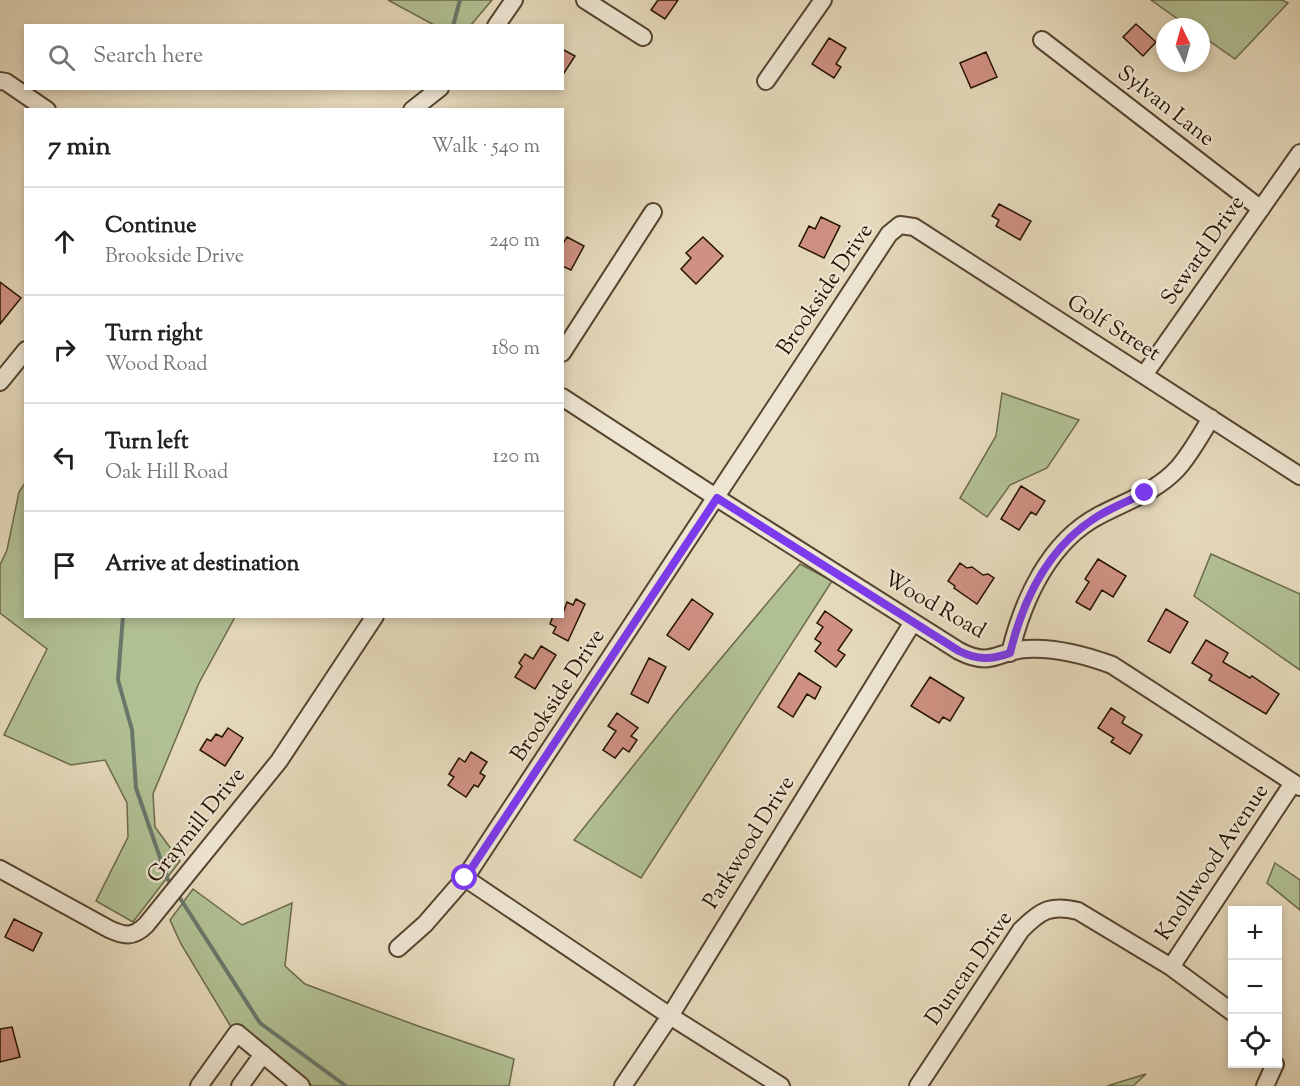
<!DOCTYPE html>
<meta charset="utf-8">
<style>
:root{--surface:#fff;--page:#f6f6f6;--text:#202124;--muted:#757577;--line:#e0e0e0}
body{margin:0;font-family:"Sorts Mill Goudy",serif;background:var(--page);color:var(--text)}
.controls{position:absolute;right:18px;bottom:18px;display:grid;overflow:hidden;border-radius:0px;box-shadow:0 3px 9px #0003}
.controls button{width:54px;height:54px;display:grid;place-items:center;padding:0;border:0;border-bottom:2px solid var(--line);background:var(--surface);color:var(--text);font:30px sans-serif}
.compass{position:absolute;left:1156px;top:18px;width:54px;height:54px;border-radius:50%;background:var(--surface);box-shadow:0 3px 9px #0003;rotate:355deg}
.stop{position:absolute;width:18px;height:18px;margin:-14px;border:4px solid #7c3aed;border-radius:50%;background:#fff}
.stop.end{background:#7c3aed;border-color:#fff;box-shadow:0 2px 6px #0008}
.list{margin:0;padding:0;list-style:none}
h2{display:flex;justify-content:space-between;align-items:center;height:78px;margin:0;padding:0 24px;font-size:26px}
h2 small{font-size:20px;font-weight:400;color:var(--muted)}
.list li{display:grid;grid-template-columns:39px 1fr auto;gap:18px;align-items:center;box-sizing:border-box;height:108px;padding:0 24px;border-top:2px solid var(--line)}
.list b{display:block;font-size:22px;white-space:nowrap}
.list p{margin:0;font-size:20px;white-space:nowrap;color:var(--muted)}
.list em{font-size:20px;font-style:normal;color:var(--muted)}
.icon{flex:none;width:33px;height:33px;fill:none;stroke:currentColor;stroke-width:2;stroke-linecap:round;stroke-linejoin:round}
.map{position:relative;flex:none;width:1300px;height:1086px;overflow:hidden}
.search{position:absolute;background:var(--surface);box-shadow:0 3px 9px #0003;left:24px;top:24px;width:540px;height:66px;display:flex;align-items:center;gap:15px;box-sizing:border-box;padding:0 21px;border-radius:0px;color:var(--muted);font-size:22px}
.panel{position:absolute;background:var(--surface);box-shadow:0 3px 9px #0003;left:24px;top:108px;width:540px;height:510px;border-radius:0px}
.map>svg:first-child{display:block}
.green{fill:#b1c093;stroke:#6c6a4a;stroke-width:1.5}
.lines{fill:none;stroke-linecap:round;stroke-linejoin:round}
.stream{stroke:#69776a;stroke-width:4}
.building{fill:#cf9182;stroke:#261300;stroke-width:1.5}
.minor-casing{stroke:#56442f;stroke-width:20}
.minor{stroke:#eee6d3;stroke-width:16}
.route{stroke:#7c3aed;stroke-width:8}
.labels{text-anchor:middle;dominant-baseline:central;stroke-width:4.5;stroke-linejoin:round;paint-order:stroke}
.street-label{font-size:22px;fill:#261300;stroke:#eee6d3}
</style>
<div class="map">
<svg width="1300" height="1086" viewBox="0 0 1300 1086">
<rect width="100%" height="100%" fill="#e5d9bb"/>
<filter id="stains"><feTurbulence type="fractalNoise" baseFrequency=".00333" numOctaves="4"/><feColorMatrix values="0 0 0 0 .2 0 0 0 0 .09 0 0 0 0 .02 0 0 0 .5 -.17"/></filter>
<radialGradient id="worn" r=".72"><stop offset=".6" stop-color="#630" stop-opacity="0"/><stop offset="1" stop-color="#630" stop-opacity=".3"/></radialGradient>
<path class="green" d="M388 0H492L471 25H434Z
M1151 0H1282L1288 3 1235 59 1201 35V27H1189Z
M1002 393 1079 420 1047 468 1010 485 987 517 960 498 996 436Z
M25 483 26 616 235 617 199 683 153 794 155 827 180 861 133 922 96 901 128 837 127 803 105 760 71 765 4 735 47 649 0 613V565L7 550 19 492Z
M1211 554 1300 594V670L1194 596Z
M800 564 832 581 641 878 574 840 677 711Z
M1275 863 1300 880V910L1267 883Z
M193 889 242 925 292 903 285 966 305 984 418 1026 514 1059 509 1086H313L231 1027 181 944 170 920Z
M1146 1074 1133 1086H1107Z"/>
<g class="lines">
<path class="stream" d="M453 26 460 0
M123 616 118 680 132 730 136 788 167 878 172 886
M178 895 260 1023 346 1086"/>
</g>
<path class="building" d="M658 0H678L665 19 651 10Z
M1136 24 1156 42 1143 56 1123 37Z
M829 38 846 48 836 64 841 67 834 78 812 64Z
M562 49 575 56 562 76Z
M986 52 997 77 971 88 960 63Z
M999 204 1031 221 1020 240 996 226 999 220 992 216Z
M821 217 840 226 824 258 799 246 809 226 815 229Z
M567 237 584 246 571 270 562 266V245Z
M703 237 723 256 696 284 681 269 691 258 686 253Z
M0 282 21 298 0 324Z
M1021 486 1045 501 1036 515 1031 512 1019 530 1001 519Z
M1098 559 1126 576 1113 597 1102 590 1090 610 1076 602 1089 582 1085 579Z
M960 563 967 568 972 567 983 575 988 574 994 578 977 604 954 588 955 586 948 581Z
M576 599 585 604 568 641 553 633 556 627 550 624 553 616H562L567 602 573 605Z
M692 599 713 614 689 650 667 635Z
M1166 609 1188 622 1170 653 1148 641Z
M825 611 852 630 838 650 845 655 836 667 815 651 821 643 815 639 823 627 817 623Z
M1206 640 1228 653 1223 662 1250 678 1252 676 1279 694 1266 714 1209 680 1212 675 1192 663Z
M541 646 556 655 535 689 515 677 522 666 519 663 525 654 533 659Z
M649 658 666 667 648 703 631 694Z
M799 673 821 687 815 699 807 694 793 717 778 707Z
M930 677 964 698 950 721 943 717 939 723 911 706Z
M1111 708 1125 717 1122 723 1142 735 1130 754 1111 742 1114 738 1098 728Z
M617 713 638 728 631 736 637 740 629 752 623 748 615 758 603 750 616 731 608 726Z
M228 728 243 738 225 766 200 750 207 739 211 741 216 734 222 737Z
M471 752 487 762 480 773 485 776 478 787 474 785 466 797 448 785 454 777 449 774 459 758 465 762Z
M14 919 42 933 33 951 5 937Z
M12 1027 20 1057 0 1062V1029Z"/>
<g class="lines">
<g class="minor-casing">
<path id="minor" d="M585 0 643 37
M496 26 514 0
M1042 40 1261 209
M0 81 6 82 47 110
M766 81 823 0
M412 110 440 88
M562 353 653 212
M1144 375 1300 153
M0 382 26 350
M562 397 717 498 959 651C992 668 997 651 1026 649 1056 647 1085 655 1112 665L1300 787
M1010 653C1023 600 1049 541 1100 515 1127 501 1157 491 1178 468 1191 453 1201 435 1211 418
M0 869 109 929C124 936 133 938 146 925L279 761 375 616
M465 878 670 1016 781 1086
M398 948 425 924 465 878 889 234 900 225 914 227 1300 476
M1171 967 1293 783
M199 1086 237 1033 301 1086
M240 1086 263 1054
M623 1086 670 1016 913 622
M918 1086 1021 930C1040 911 1050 904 1078 911L1171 967 1232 1012
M1265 1086 1275 1064"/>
</g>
<use href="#minor" class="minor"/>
</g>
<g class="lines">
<path class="route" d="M465 878 717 498 959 651C977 660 991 660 1010 653 1023 600 1048 548 1095 518 1110 508 1129 501 1145 493"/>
</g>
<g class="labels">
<g class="street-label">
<text transform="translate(1165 107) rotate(38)">Sylvan Lane</text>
<text transform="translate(1204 251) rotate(-55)">Seward Drive</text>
<text transform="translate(826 290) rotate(-56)">Brookside Drive</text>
<text transform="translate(1113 329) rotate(32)">Golf Street</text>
<text transform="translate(934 606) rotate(30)">Wood Road</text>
<text transform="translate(559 696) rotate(-57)">Brookside Drive</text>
<text transform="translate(197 826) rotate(-51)">Graymill Drive</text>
<text transform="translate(750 843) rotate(-58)">Parkwood Drive</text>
<text transform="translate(1213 863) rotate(-56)">Knollwood Avenue</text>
<text transform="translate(970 969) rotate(-55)">Duncan Drive</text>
</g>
</g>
<rect width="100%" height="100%" filter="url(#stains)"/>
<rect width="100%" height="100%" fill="url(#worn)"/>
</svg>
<div class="controls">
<button>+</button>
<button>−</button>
<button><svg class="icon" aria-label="locate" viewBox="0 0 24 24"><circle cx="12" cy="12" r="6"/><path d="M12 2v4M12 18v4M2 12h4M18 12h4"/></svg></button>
</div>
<svg class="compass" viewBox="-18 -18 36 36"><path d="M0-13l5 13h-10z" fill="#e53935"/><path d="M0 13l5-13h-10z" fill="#757577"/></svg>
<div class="stop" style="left:465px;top:878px"></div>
<div class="stop end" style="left:1145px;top:493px"></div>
<div class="search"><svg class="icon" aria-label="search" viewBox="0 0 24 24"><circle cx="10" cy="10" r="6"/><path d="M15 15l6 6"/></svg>Search here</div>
<section class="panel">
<h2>7 min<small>Walk · 540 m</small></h2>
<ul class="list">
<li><svg class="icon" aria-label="ahead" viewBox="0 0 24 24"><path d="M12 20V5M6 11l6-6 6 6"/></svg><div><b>Continue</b><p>Brookside Drive</p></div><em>240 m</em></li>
<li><svg class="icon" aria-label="right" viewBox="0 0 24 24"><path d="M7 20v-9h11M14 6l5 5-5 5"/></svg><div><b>Turn right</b><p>Wood Road</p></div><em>180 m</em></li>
<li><svg class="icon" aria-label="left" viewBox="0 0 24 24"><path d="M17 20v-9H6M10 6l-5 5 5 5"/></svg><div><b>Turn left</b><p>Oak Hill Road</p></div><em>120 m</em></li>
<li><svg class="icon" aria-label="arrive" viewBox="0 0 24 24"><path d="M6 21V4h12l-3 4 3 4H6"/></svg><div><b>Arrive at destination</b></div></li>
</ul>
</section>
</div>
